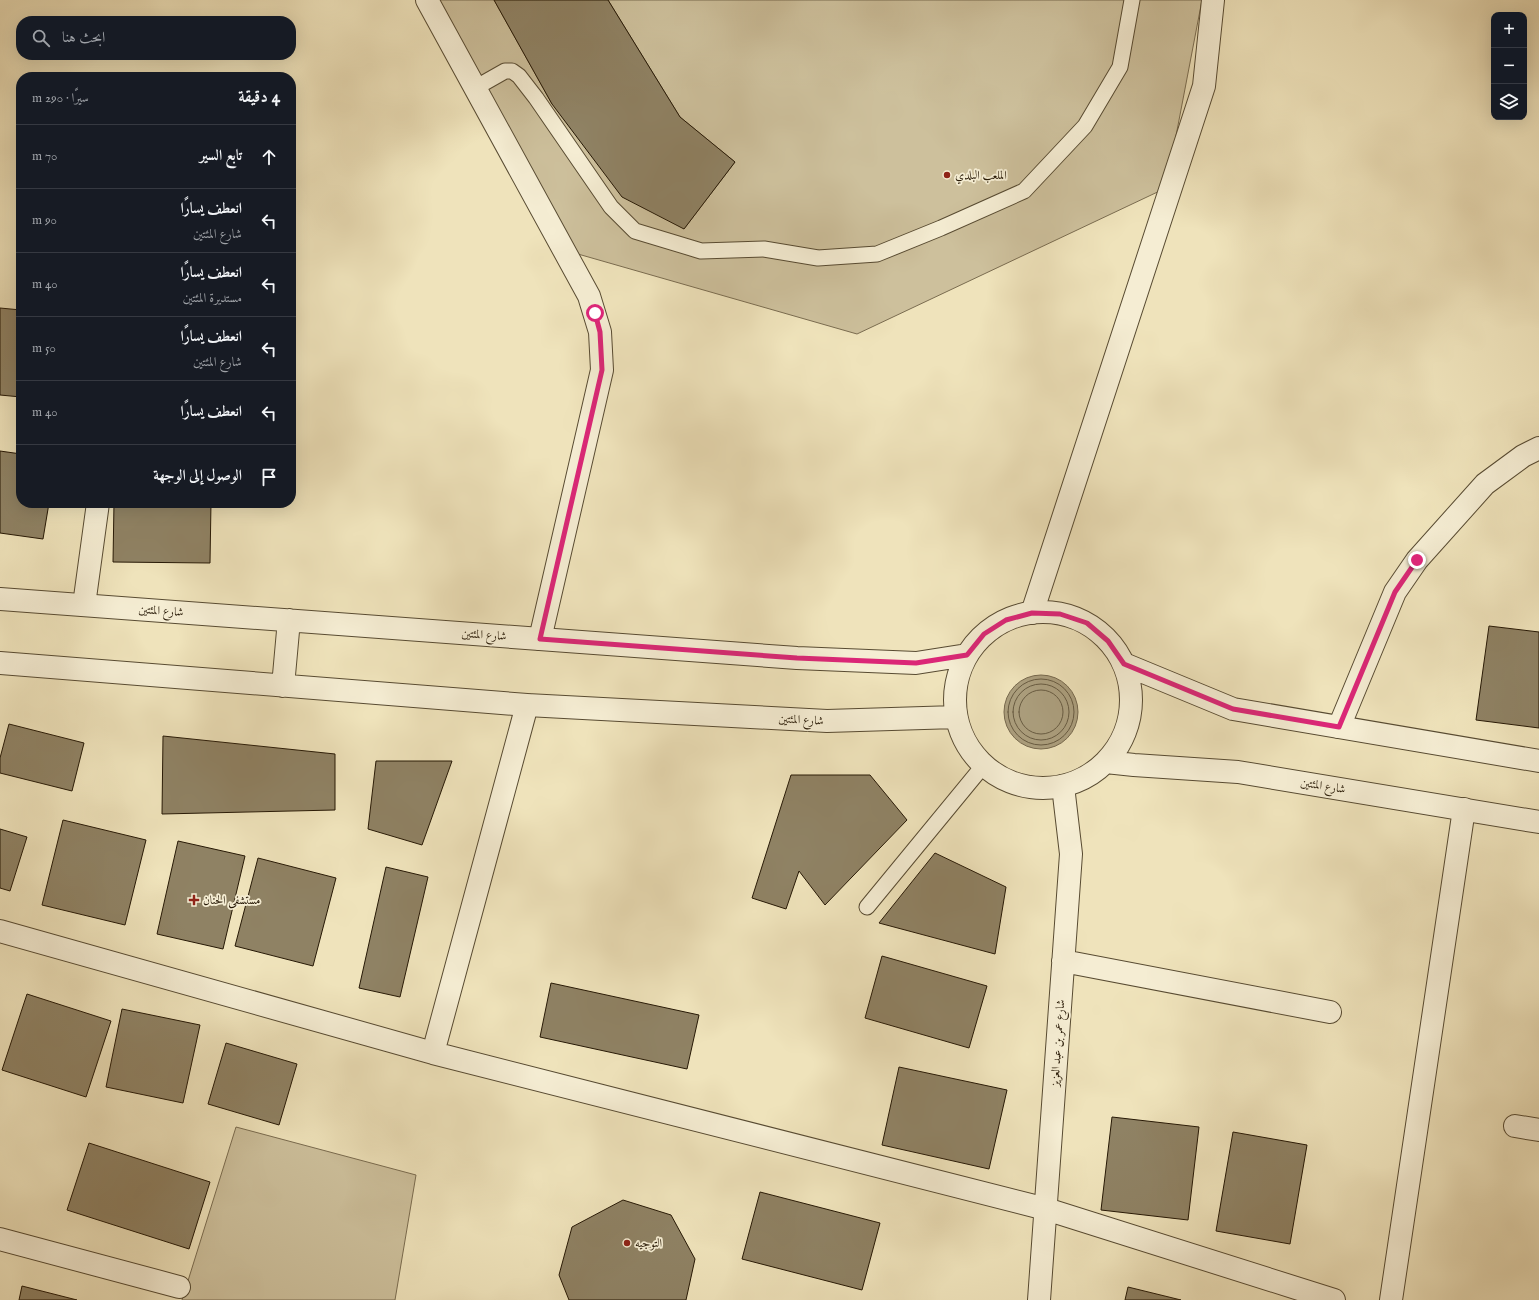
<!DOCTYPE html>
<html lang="ar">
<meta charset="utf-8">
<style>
:root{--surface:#171b24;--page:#242831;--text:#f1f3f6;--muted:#9ea1a6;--line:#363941}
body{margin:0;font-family:"IM FELL English",Amiri,serif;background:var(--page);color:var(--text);direction:rtl}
.controls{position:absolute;right:12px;top:12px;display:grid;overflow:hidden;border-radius:8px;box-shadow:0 4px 16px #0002}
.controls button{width:36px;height:36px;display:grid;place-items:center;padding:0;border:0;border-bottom:1px solid var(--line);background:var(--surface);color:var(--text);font:20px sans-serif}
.stop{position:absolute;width:12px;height:12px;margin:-9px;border:3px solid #db2777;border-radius:50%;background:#fff}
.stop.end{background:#db2777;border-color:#fff;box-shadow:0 1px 4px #0008}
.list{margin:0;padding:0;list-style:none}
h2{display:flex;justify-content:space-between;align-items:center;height:52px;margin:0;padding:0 16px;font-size:17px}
h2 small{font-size:13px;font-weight:400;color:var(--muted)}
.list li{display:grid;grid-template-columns:26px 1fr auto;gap:12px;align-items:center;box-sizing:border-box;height:64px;padding:0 16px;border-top:1px solid var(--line)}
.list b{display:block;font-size:15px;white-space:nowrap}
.list p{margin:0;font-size:13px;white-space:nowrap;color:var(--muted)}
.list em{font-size:13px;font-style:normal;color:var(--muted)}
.icon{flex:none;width:22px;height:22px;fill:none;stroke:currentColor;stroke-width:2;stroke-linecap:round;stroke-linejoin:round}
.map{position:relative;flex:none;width:1539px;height:1300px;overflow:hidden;direction:ltr}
.search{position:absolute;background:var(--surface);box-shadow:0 4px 16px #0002;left:16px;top:16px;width:280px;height:44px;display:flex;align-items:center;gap:10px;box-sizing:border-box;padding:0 14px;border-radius:16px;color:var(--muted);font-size:15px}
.panel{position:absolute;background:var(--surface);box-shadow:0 4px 16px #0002;left:16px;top:72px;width:280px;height:436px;border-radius:16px;direction:rtl}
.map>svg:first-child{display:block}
.green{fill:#cdc09c;stroke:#7a6c50}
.water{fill:#ab9e7d;stroke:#76684d}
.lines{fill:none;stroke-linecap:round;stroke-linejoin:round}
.shore{stroke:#685b41;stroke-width:1}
.building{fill:#8f8264;stroke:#261805}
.service-casing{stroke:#584b32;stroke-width:17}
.minor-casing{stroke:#584b32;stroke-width:24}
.tertiary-casing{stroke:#584b32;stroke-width:24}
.service{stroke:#f5edd3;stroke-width:15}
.minor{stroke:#f5edd3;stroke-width:22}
.tertiary{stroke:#f5edd3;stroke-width:22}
.route{stroke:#db2777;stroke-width:5}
.poi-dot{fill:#8f2418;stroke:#f5edd3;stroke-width:1.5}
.labels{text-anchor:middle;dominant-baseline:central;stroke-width:3.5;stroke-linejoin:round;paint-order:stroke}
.poi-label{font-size:12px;fill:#261805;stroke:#f5edd3;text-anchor:start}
.street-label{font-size:12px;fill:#261805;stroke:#f5edd3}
</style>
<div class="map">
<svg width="1539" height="1300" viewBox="0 0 1539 1300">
<rect width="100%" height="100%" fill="#efe3bb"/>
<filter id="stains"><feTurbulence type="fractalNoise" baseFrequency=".005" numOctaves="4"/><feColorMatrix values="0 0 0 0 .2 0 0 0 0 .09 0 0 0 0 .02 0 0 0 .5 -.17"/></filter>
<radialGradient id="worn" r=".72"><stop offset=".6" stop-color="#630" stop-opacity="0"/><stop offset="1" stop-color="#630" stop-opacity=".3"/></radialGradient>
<path class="green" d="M422 0H494L552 104 684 229 735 162 680 117 608 0H1202L1166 188 857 334 557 248Z
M236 1127 416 1175 395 1300H182Z"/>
<path class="water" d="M1004 712a37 37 0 1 1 74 0a37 37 0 1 1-74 0Z"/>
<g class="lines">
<path class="shore" d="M1008 712a33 33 0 1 1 66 0a33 33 0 1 1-66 0Z
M1013 712a28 28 0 1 1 56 0a28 28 0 1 1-56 0Z
M1019 712a22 22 0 1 1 44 0a22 22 0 1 1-44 0Z"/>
</g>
<path class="building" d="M494 0H608L680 117 735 162 684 229 622 197 552 104Z
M0 308 21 310V397L0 395Z
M0 451 21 454V503H49L43 539 0 533Z
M114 503H211L210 563 113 562Z
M1489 626 1539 632V728L1476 720Z
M9 724 84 743 72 791 0 773V758Z
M163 736 335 754V810L162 814Z
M376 761H452L422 845 368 829Z
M791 775H870L907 820 825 905 799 871 786 909 752 898Z
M63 820 146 840 125 925 42 905Z
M0 829 27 837 10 891 0 888Z
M178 841 245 856 223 949 157 934Z
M935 853 1006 887 995 954 879 923Z
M258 858 336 878 313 966 235 946Z
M386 867 428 877 400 997 359 988Z
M882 956 987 986 969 1048 865 1018Z
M551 983 699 1015 687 1069 540 1037Z
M27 994 111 1021 86 1097 2 1070Z
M122 1009 200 1025 183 1103 106 1087Z
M226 1043 297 1064 279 1125 208 1104Z
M899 1067 1007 1090 989 1169 882 1145Z
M1112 1117 1199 1127 1188 1220 1101 1210Z
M1233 1132 1307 1145 1290 1244 1216 1231Z
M89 1143 210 1182 189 1249 67 1210Z
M760 1192 880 1223 862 1290 742 1259Z
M623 1200 671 1215 695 1259 686 1300H569L559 1275 572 1227Z
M22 1286 77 1300H19Z
M1128 1287 1181 1300H1125Z"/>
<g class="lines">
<g class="service-casing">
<path id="service" d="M475 88 505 71H512L519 76 536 98 611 207 635 231 701 251 764 249 818 258 877 254 941 228 1024 191 1085 126 1120 67 1132 0
M867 907 983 766"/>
</g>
<g class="minor-casing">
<path id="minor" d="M427 0 589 296 600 332 602 370 540 639
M84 605 98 503
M1032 613 1204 86 1213 0
M1339 727 1395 592 1417 560 1485 484 1523 456 1539 448
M0 931 433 1053 1046 1209 1334 1300
M1063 961 1330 1012
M433 1053 527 705
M1515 1126 1539 1130
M0 1239 179 1287
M1039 1300 1071 854 1063 786
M1391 1300 1464 809"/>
</g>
<g class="tertiary-casing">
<path id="tertiary" d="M0 599 797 658 916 663 967 655
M955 700a88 88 0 1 1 176 0a88 88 0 1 1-176 0Z
M0 663 527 705 827 721 956 717
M1124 664 1233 709 1539 761
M283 686 289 620
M1106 762 1134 765 1238 772 1539 822"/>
</g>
<use href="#service" class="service"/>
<use href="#minor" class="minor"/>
<use href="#tertiary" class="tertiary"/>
</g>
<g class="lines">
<path class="route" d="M595 313 600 332 602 370 540 639 797 658 916 663 967 655 984 634 1006 620 1032 613 1060 614 1087 623 1108 641 1124 664 1233 709 1339 727 1395 592 1417 560"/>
</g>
<g class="poi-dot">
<circle cx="947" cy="175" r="4"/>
<path d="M192 894h4v4h4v4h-4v4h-4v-4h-4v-4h4z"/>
<circle cx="627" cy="1243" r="4"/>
</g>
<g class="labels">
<g class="poi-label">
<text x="955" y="175">الملعب البلدي</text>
<text x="203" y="900">مستشفى الحنان</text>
<text x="635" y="1243">التوجيه</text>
</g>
<g class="street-label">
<text transform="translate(161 611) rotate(4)">شارع المئتين</text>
<text transform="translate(484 635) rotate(4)">شارع المئتين</text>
<text transform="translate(801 720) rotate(3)">شارع المئتين</text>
<text transform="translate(1323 786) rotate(9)">شارع المئتين</text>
<text transform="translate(1058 1043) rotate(-86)">شارع عمر بن عبد العزيز</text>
</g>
</g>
<rect width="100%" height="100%" filter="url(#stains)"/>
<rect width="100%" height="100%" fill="url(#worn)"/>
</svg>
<div class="controls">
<button>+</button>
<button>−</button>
<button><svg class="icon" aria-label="layers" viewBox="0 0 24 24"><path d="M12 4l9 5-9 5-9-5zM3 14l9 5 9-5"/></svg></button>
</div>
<div class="stop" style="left:595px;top:313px"></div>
<div class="stop end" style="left:1417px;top:560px"></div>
<div class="search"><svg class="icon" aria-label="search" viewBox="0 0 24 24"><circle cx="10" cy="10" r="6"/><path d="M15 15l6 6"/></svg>ابحث هنا</div>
<section class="panel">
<h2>4 دقيقة<small>سيرًا · 290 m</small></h2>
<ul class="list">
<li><svg class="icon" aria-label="ahead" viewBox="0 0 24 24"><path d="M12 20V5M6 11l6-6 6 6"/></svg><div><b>تابع السير</b></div><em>70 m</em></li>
<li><svg class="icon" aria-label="left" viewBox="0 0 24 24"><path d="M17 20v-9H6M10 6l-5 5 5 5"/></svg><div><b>انعطف يسارًا</b><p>شارع المئتين</p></div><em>90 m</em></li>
<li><svg class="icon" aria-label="left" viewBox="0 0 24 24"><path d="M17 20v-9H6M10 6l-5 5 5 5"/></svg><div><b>انعطف يسارًا</b><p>مستديرة المئتين</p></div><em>40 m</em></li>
<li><svg class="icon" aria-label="left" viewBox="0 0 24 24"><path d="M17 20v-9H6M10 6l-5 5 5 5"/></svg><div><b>انعطف يسارًا</b><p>شارع المئتين</p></div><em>50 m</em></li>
<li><svg class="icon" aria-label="left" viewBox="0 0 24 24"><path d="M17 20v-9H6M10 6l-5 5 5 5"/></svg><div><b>انعطف يسارًا</b></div><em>40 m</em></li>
<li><svg class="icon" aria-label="arrive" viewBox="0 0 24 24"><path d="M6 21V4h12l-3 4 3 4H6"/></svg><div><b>الوصول إلى الوجهة</b></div></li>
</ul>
</section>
</div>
